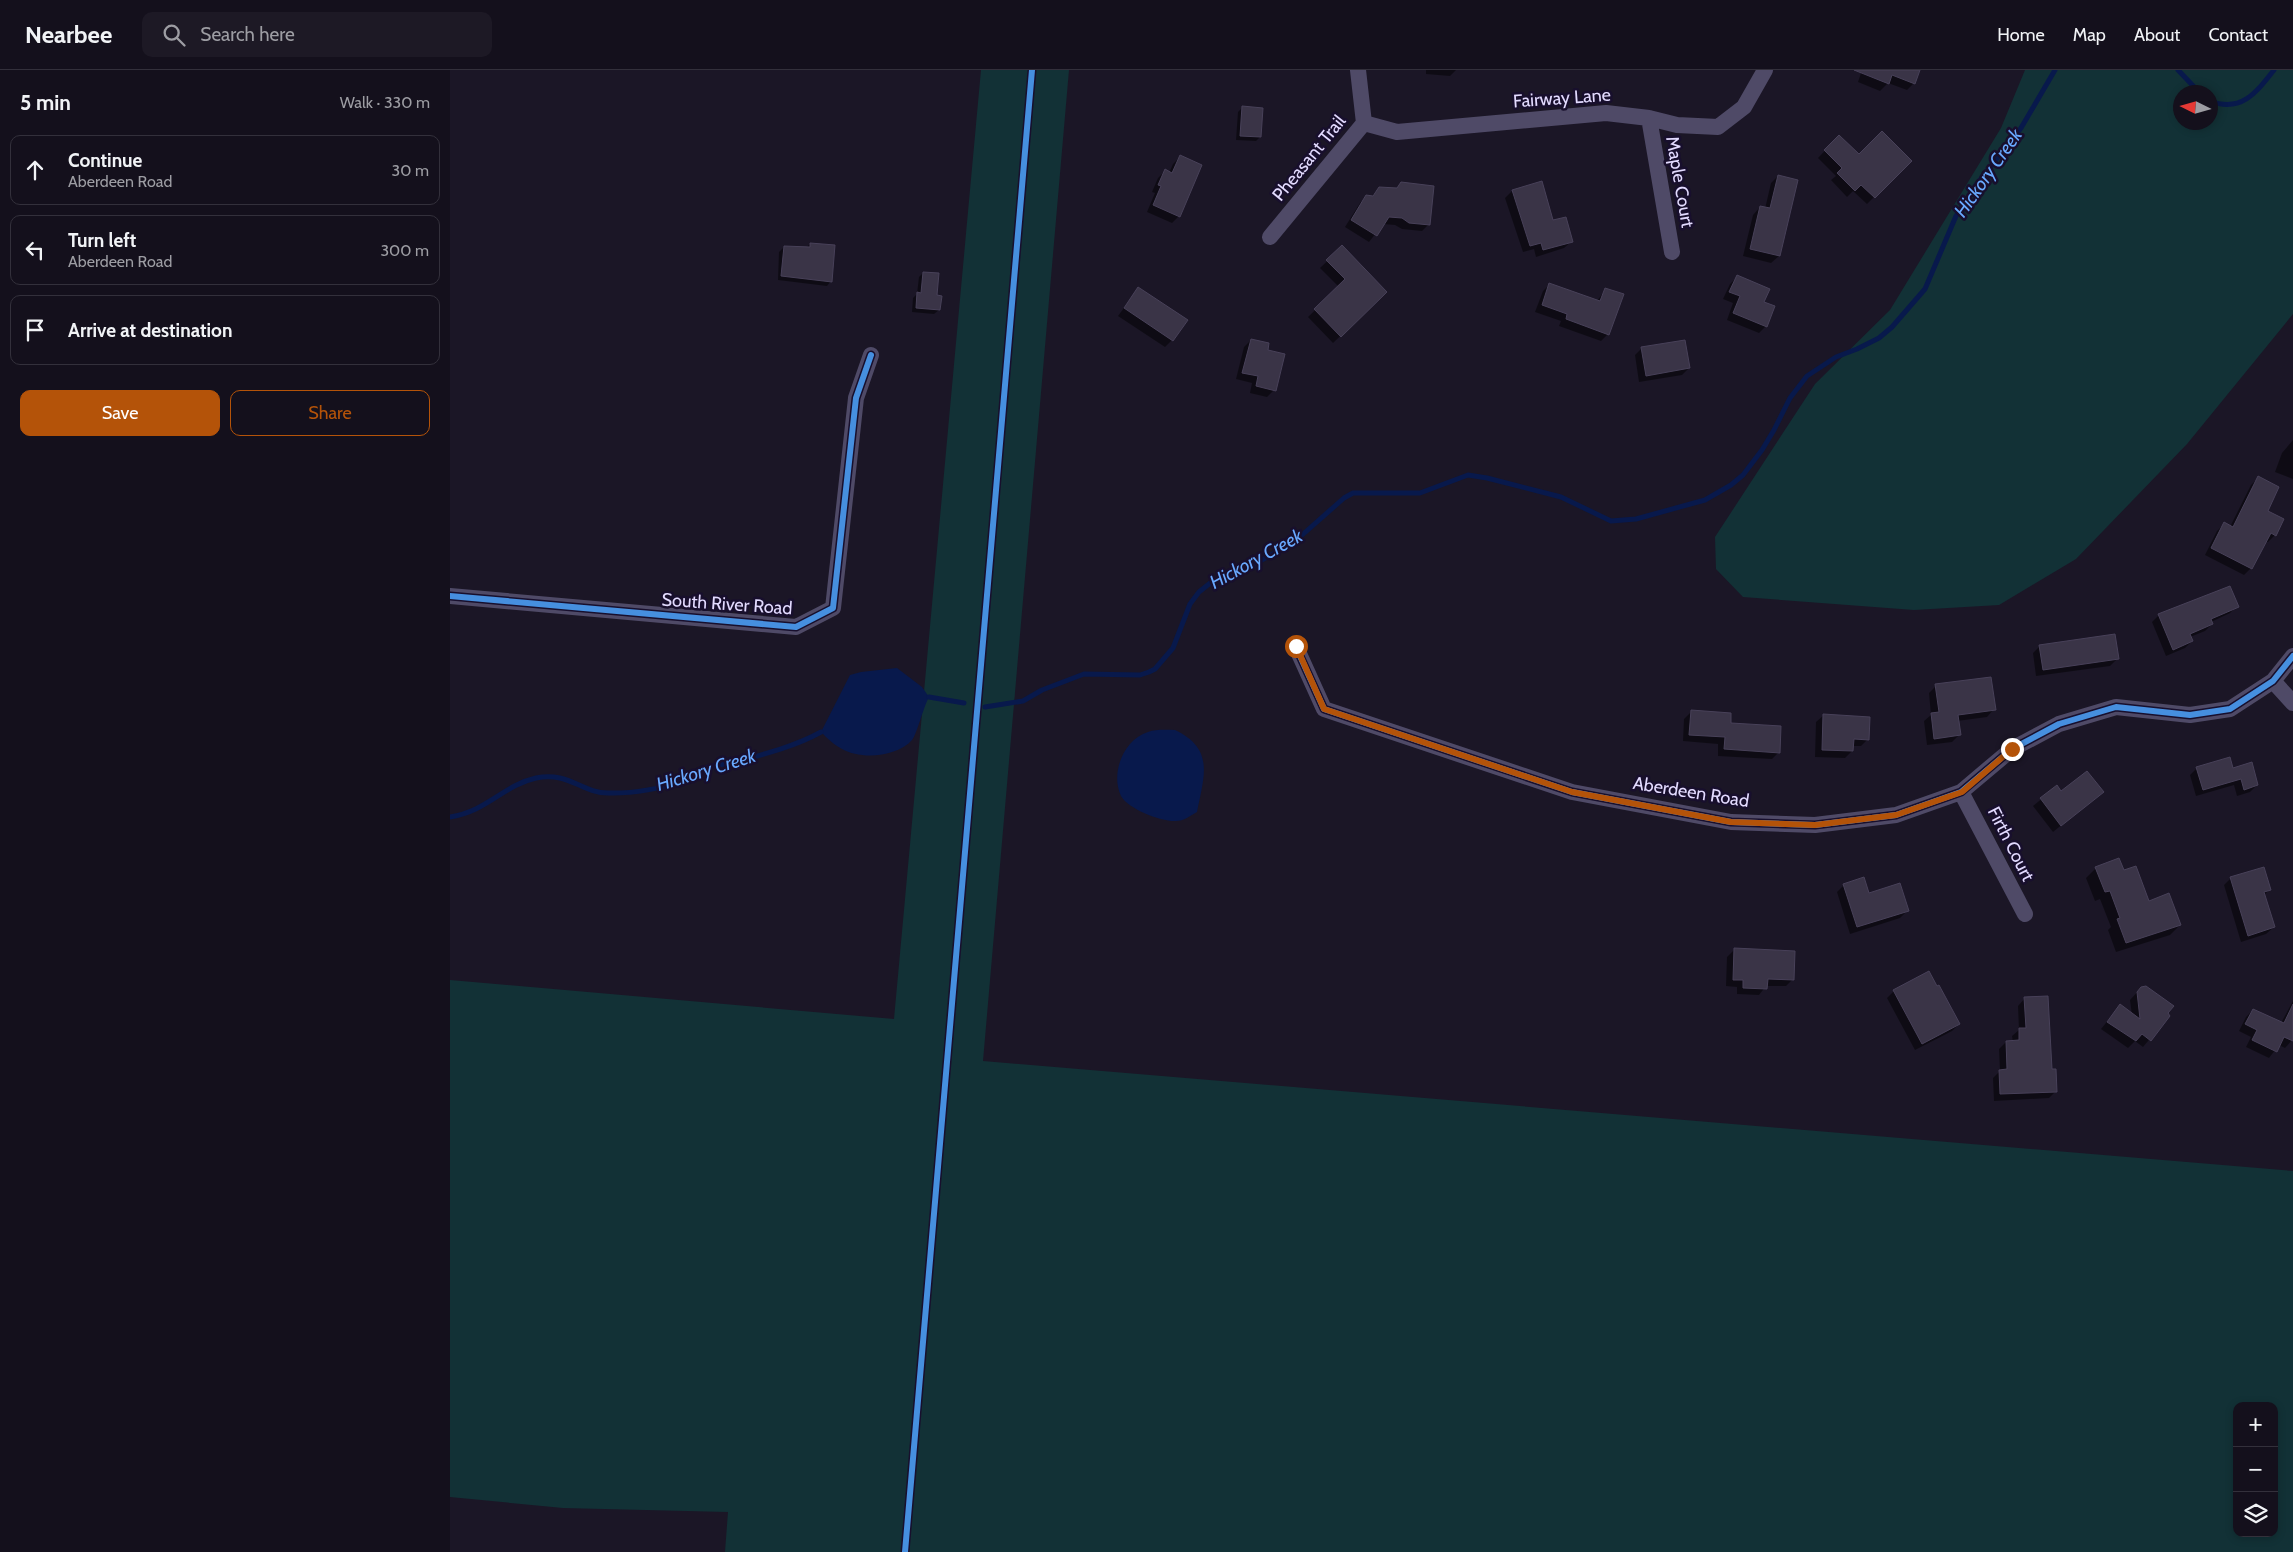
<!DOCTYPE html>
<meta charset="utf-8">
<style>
:root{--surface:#14101c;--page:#1d1925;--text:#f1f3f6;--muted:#9d9da3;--line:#33303b;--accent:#b45309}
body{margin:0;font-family:Cabin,sans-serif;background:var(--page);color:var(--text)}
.controls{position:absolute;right:15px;bottom:15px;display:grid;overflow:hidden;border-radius:10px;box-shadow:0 2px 8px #0003}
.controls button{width:45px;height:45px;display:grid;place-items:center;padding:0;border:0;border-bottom:1px solid var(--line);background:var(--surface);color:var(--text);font:25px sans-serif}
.compass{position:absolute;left:1723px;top:15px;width:45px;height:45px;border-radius:50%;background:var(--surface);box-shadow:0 2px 8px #0003;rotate:275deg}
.stop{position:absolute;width:15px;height:15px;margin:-11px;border:4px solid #b45309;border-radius:50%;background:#fff}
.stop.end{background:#b45309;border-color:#fff;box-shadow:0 1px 5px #0008}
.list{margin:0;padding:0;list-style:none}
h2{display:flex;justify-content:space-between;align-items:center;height:65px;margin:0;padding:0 20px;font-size:21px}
h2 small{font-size:16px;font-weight:400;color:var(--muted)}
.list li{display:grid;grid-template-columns:32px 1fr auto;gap:15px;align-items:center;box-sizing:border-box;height:70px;margin:0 10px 10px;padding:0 10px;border:1px solid var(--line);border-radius:10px}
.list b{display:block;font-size:19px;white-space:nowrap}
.list p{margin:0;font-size:16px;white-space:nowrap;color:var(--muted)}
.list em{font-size:16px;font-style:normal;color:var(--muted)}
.actions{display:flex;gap:10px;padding:15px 20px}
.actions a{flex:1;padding:11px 0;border:1px solid var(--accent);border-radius:10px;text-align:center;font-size:18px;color:var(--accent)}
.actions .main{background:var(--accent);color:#fff}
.icon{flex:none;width:28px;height:28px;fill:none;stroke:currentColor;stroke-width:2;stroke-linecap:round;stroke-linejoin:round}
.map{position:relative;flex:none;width:1843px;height:1482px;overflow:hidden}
header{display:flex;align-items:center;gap:30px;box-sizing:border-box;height:70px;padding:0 25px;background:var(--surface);border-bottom:1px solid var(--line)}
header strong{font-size:24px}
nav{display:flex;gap:28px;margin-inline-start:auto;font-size:18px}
.search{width:350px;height:45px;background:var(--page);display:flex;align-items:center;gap:12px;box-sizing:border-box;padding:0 18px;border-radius:10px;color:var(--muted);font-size:19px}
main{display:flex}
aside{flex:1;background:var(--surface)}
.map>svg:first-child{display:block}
.green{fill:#123136;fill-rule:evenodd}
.water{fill:#08194c}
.shadow{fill:#0007}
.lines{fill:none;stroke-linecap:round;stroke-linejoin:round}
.stream{stroke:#08194c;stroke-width:5}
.building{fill:#3a3447;stroke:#484159}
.minor{stroke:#4f4a67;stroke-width:16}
.cycleway-casing{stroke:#180f2d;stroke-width:9}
.cycleway{stroke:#468fdf;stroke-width:6}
.route{stroke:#b45309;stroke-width:6}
.labels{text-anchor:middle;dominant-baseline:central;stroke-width:5;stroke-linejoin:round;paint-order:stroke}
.street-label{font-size:18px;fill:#e3dbff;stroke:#180f2d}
.water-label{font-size:19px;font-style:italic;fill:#69a9ff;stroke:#180f2d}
</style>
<header>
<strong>Nearbee</strong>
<div class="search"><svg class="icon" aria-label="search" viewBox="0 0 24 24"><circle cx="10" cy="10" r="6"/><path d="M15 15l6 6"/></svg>Search here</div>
<nav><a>Home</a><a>Map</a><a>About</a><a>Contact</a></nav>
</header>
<main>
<aside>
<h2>5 min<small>Walk · 330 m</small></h2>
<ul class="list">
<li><svg class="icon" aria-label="ahead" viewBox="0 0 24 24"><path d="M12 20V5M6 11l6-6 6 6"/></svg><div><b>Continue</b><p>Aberdeen Road</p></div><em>30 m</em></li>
<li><svg class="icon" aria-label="left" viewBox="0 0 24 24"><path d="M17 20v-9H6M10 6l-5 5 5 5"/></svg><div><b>Turn left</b><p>Aberdeen Road</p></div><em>300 m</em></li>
<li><svg class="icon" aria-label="arrive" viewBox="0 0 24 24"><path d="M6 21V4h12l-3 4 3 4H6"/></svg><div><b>Arrive at destination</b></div></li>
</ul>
<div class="actions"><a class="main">Save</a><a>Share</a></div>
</aside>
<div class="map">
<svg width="1843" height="1482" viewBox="0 0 1843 1482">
<rect width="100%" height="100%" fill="#1b1626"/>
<path class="green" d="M531 0H619L533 991 1843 1101V1482H275L278 1442 113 1438 0 1427V910L444 949ZM1787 1336H1824V1463H1787Z
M1575 0H1843V244L1737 374 1626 489 1549 535 1464 540 1293 527 1266 499 1265 467 1365 314 1440 240 1551 58ZM1760 22V52H1730V22Z"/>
<path class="water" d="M447 598 472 617 479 627C473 638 467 664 462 670 447 687 411 690 392 679 384 675 377 668 371 662L400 605 411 602Z
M725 660C765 679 754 706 747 742 740 746 734 751 726 751 712 752 678 739 671 726 660 703 674 669 698 662 706 659 717 660 725 660Z"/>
<path class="shadow" d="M976 0H1006L1000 6 976 4Z
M1412 0H1469L1464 13 1457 20 1438 13 1430 21 1408 12Z
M792 38 810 67 806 71 786 70 788 42Z
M1389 66 1409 86 1460 91 1417 134 1403 121 1397 127 1381 110 1386 106 1368 88Z
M730 87 729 146 722 153 697 142 705 123 702 122 708 108 715 101 719 103 723 94Z
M1328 106 1346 111 1329 186 1321 193 1293 186 1303 145 1310 137 1315 139 1321 113Z
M951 113 979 154 972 161 952 159 945 155 933 154 919 172 895 157 910 133 917 126 921 127 929 118 945 120Z
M1091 113 1102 152 1122 171 1114 178 1086 187 1084 179 1073 182 1055 128 1062 121Z
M360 174 381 211 377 216 328 210 329 182 334 177 356 178Z
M892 177 936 222 883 273 858 247 889 217 870 198Z
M473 203 486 226 489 240 484 244 462 242 463 228 467 224 469 207Z
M1287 207 1313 232 1316 256 1309 263 1277 250 1283 233 1273 229 1280 214Z
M1100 214 1147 231 1156 219 1158 264 1151 271 1109 256 1111 251 1085 242 1093 221Z
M688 219 722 270 715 277 668 246Z
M801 270 824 320 817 327 800 323 802 313 786 309 794 277Z
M1192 278 1239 298 1232 305 1189 312 1185 285Z
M1843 370V409L1825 402 1832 383Z
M1808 408 1816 441 1833 450 1825 465 1818 472 1815 471 1801 498 1794 505 1755 485 1767 461 1774 454 1780 457 1801 415Z
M1749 528 1750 530 1787 536 1780 543 1761 552 1762 554 1755 561 1740 567 1742 571 1735 578 1716 586 1702 552 1709 545Z
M1590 576 1667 589 1660 596 1586 606 1583 583Z
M1486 616 1544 639 1537 647 1507 651 1509 665 1502 672 1477 675 1474 651 1481 645 1479 623Z
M1241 642 1279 654 1329 682 1322 689 1268 686V674L1233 671 1234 649Z
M1374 645 1418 669 1411 676H1402V681L1395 688 1365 687 1366 652Z
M1747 698 1782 699 1807 715 1800 722 1787 726 1784 715 1746 726 1740 705Z
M1606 717 1611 723 1652 722 1603 762 1583 736Z
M1646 798 1673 802 1698 833 1730 855 1720 865 1666 882 1658 860 1661 857 1650 829 1645 831 1636 808Z
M1781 808 1820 819 1814 825 1824 857 1816 864 1791 872 1774 815Z
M1394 815 1418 825 1457 841 1450 848 1400 864 1387 822Z
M1284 880 1343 909 1336 916H1316L1309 925 1287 924V917L1276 916 1277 887Z
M1691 918 1719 946 1693 977 1685 971 1678 978 1651 959 1664 943 1682 945 1680 930Z
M1444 921 1509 954 1502 961 1465 980 1437 928Z
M1575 928 1600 1000 1606 1021 1599 1028 1544 1031 1543 1008 1550 1001 1549 979 1556 972H1563L1562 966 1569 960 1568 936Z
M1843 931V969L1835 978 1829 975 1819 988 1796 977 1801 967 1789 961 1796 947 1803 940 1831 953Z"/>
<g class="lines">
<path class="stream" d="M1728 0 1749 22
M1760 31C1791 43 1806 23 1824 0
M479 627 514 633
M535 637 573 631 592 620 634 604 690 605 699 602 705 599 723 578 740 534 749 522 764 510 799 497 843 473 894 428 903 423H970L1018 405 1037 408 1111 427 1161 451 1186 449 1255 430 1281 415 1293 405 1312 380 1324 360 1340 328 1357 306 1386 287 1407 279 1429 268 1442 257 1475 219 1506 146 1526 115 1571 58 1605 0
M0 747C36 742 54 715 86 708 118 701 132 723 158 723 181 724 215 718 237 710 242 708 244 703 248 700 257 696 271 695 281 693 311 685 344 677 371 662"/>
</g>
<path class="building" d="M1404 0H1470L1465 14 1442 5 1439 14Z
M792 36 813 38 811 67 790 66Z
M1432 61 1462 91 1425 128 1411 115 1405 121 1387 103 1392 98 1374 80 1389 65 1409 84Z
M730 85 752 95 730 147 703 135 711 116 708 115 715 99 722 103Z
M1328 105 1348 110 1330 186 1300 179 1310 136 1320 138Z
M1092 111 1103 150 1116 147 1123 172 1093 180 1091 173 1080 176 1062 120Z
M951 112 984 116 980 155 959 153 952 148 939 147 927 166 901 150 916 125 923 126 929 117 947 118Z
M360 173 385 175 382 212 331 206 334 176 360 177Z
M892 175 937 222 891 267 864 239 895 209 876 190Z
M473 202 489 203 487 225 492 226 490 240 466 238 467 222 471 223Z
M1287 205 1320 219 1314 232 1325 236 1317 257 1283 243 1290 226 1279 222Z
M1099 213 1150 231 1155 218 1174 224 1159 265 1116 249 1117 244 1092 235Z
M688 217 738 250 723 271 674 238Z
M801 269 819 273 818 280 835 284 826 321 806 316 808 306 792 303Z
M1235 270 1240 298 1196 306 1191 277Z
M1808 406 1829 417 1818 441 1834 449 1826 466 1821 463 1802 499 1761 478 1774 452 1783 457Z
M1780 516 1789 537 1761 549 1763 554 1740 564 1743 571 1723 580 1708 544Z
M1665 564 1669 589 1593 600 1589 575Z
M1541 607 1546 640 1508 645 1511 665 1484 669 1481 643 1489 642 1485 614Z
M1241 640 1281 643V653L1331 656 1330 683 1274 679 1275 667 1239 665Z
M1373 644 1420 647 1419 670 1404 669 1403 681 1372 680Z
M1780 687 1783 698 1802 692 1808 715 1794 720 1791 709 1753 720 1746 697Z
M1637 701 1654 722 1611 756 1590 728 1607 715 1611 721Z
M1669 788 1674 800 1686 796 1699 831 1719 823 1731 855 1676 873 1667 849 1670 848 1660 821 1655 822 1645 797Z
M1814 797 1821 820 1814 822 1825 857 1798 866 1780 807Z
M1414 807 1419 823 1450 813 1459 841 1407 857 1393 814Z
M1284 878 1345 881 1344 910 1318 909 1317 919 1293 918V910H1283Z
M1479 901 1487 916 1489 915 1510 954 1472 974 1443 920Z
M1696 916 1724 936 1718 943 1720 946 1701 971 1692 964 1686 971 1657 952 1670 934 1690 949 1687 922 1691 917Z
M1598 926 1602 999H1606L1607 1022 1550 1024 1549 1000 1557 999 1556 971 1569 970V958H1576L1574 927Z
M1843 934V971L1834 967 1827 982 1802 970 1807 960 1795 954 1803 939 1834 953Z"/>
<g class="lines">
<path class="minor" d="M1199 48 1222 182
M914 53 947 62 1156 43 1199 48 1227 55 1268 57 1294 37 1315 0
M820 167 914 53 908 0
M0 526 346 557 383 538 406 328 421 285
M846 577 874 639 1122 722 1281 752 1365 755 1446 745 1511 722 1562 679 1609 654 1666 637 1740 645 1780 639 1823 611 1843 586
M1823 611 1843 633
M1511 722 1575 844"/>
<g class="cycleway-casing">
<path id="cycleway" d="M0 526 346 557 383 538 406 328 421 285
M846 577 874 639 1122 722 1281 752 1365 755 1446 745 1511 722 1562 679 1609 654 1666 637 1740 645 1780 639 1823 611 1843 586
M455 1482 582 0"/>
</g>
<use href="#cycleway" class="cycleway"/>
</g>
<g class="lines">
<path class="route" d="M846 576 874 639 1122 722 1281 752 1365 755 1446 745 1512 722 1562 679"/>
</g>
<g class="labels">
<g class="street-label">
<text transform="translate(1112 28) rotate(-4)">Fairway Lane</text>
<text transform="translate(859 88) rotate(-51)">Pheasant Trail</text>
<text transform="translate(1230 112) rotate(80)">Maple Court</text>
<text transform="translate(277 534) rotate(4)">South River Road</text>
<text transform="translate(1241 722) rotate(9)">Aberdeen Road</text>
<text transform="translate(1561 774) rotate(63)">Firth Court</text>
</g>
<g class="water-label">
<text transform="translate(1538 103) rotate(-55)">Hickory Creek</text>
<text transform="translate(806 489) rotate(-29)">Hickory Creek</text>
<text transform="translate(256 700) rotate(-17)">Hickory Creek</text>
</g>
</g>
</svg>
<div class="controls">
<button>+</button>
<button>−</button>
<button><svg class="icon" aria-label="layers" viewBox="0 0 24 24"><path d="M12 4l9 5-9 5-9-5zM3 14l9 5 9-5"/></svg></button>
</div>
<svg class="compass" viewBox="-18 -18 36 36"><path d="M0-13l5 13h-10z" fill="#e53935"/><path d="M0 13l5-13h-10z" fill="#9d9da3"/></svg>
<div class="stop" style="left:846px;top:576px"></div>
<div class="stop end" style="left:1562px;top:679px"></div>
</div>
</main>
